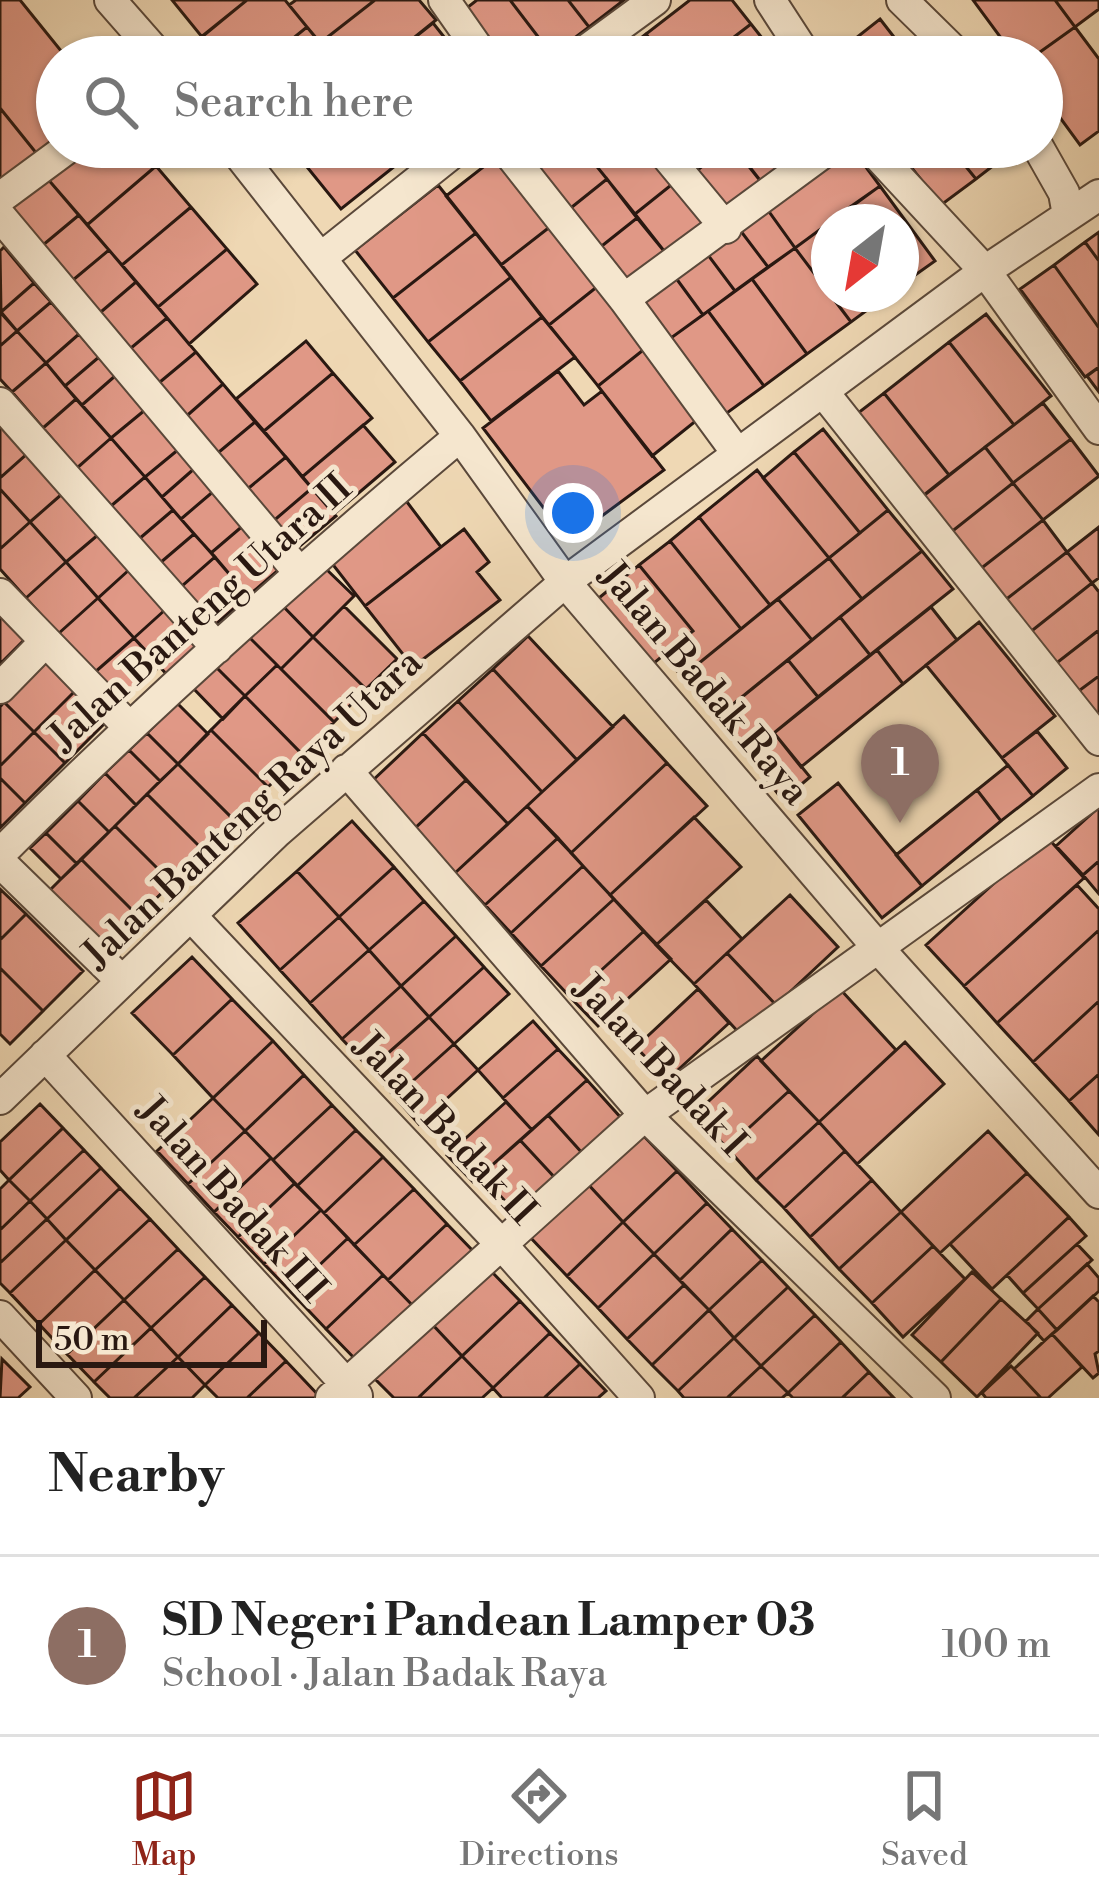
<!DOCTYPE html>
<meta charset="utf-8">
<style>
:root{--surface:#fff;--page:#f6f6f6;--text:#222;--muted:#767676;--line:#e0e0e0;--accent:#8f2418}
body{margin:0;font-family:"Libre Bodoni",serif;background:var(--page);color:var(--text)}
.compass{position:absolute;left:811px;top:204px;width:108px;height:108px;border-radius:50%;background:var(--surface);box-shadow:0 3px 9px #0004;rotate:211deg}
.scale{position:absolute;left:36px;bottom:30px;width:231px;box-sizing:border-box;padding-left:12px;border:6px solid #291811;border-top:0;font-size:33px;line-height:42px;white-space:nowrap;color:#291811;-webkit-text-stroke:9px #f5e6ce;paint-order:stroke}
.you{position:absolute;left:573px;top:513px;width:42px;height:42px;margin:-30px;border:9px solid #fff;border-radius:50%;background:#1a73e8;box-shadow:0 0 0 18px #1a73e833}
.badge{display:grid;place-items:center;width:78px;height:78px;border-radius:50%;background:var(--accent);color:#fff;font-size:39px;font-weight:700}
.pin{position:absolute;translate:-50% -99px;filter:drop-shadow(0 3px 6px #0008)}
.pin::after{content:'';position:absolute;top:63px;width:42px;height:36px;background:inherit;clip-path:polygon(0 0,100% 0,50% 100%)}
.list{margin:0;padding:0;list-style:none}
h2{display:flex;justify-content:space-between;align-items:center;height:156px;margin:0;padding:0 48px;font-size:51px}
h2 small{font-size:39px;font-weight:400;color:var(--muted)}
.list li{display:grid;grid-template-columns:78px 1fr auto;gap:36px;align-items:center;box-sizing:border-box;height:180px;padding:0 48px;border-top:3px solid var(--line)}
.list b{display:block;font-size:45px;white-space:nowrap}
.list p{margin:0;font-size:39px;white-space:nowrap;color:var(--muted)}
.list em{font-size:39px;font-style:normal;color:var(--muted)}
.icon{flex:none;width:66px;height:66px;fill:none;stroke:currentColor;stroke-width:2;stroke-linecap:round;stroke-linejoin:round}
.map{position:relative;flex:none;width:1099px;height:1398px;overflow:hidden}
.search{position:absolute;background:var(--surface);box-shadow:0 3px 9px #0004;left:36px;right:36px;top:36px;height:132px;display:flex;align-items:center;gap:30px;box-sizing:border-box;padding:0 42px;border-radius:66px;color:var(--muted);font-size:45px}
.sheet{height:336px;background:var(--surface)}
nav{display:flex;justify-content:space-around;align-items:center;box-sizing:border-box;height:168px;border-top:3px solid var(--line);background:var(--surface);font-size:33px;color:var(--muted)}
nav a{display:grid;justify-items:center;gap:6px}
nav .on{color:var(--accent)}
.map>svg:first-child{display:block}
.building{fill:#e09886;stroke:#291811;stroke-width:3}
.lines{fill:none;stroke-linecap:round;stroke-linejoin:round}
.street-casing{stroke:#5a483a;stroke-width:34}
.street{stroke:#f5e6ce;stroke-width:30}
.labels{text-anchor:middle;dominant-baseline:central;stroke-width:10;stroke-linejoin:round;paint-order:stroke}
.street-label{font-size:39px;fill:#291811;stroke:#f5e6ce}
</style>
<div class="map">
<svg width="1099" height="1398" viewBox="0 0 1099 1398">
<rect width="100%" height="100%" fill="#efd8b4"/>
<filter id="stains"><feTurbulence type="fractalNoise" baseFrequency=".00167" numOctaves="4"/><feColorMatrix values="0 0 0 0 .2 0 0 0 0 .09 0 0 0 0 .02 0 0 0 .5 -.17"/></filter>
<radialGradient id="worn" r=".72"><stop offset=".6" stop-color="#630" stop-opacity="0"/><stop offset="1" stop-color="#630" stop-opacity=".3"/></radialGradient>
<path class="building" d="M0 0H20L66 57H57V138L37 154 0 108Z
M172 0H247L202 37Z
M247 0H285L307 27 270 57H191L185 50Z
M296 0H375L320 43 289 5Z
M375 0H419L436 20 390 57H332L320 43Z
M477 0H510L552 55 492 57 459 14Z
M510 0H568L589 27 552 55Z
M568 0H624L589 27Z
M690 0H732L751 24 708 57H663L646 34Z
M973 0H1055L1075 27 1033 57H1015Z
M1055 0H1099V9L1075 27Z
M880 19 908 55 832 57Z
M433 23 460 57H398L395 53Z
M751 24 777 57H708Z
M307 27 332 57H270Z
M1075 27 1099 59V131L1080 145 1042 93V57H1033Z
M646 34 663 57H617Z
M0 108 37 154 0 184Z
M81 147H140L156 166 87 225 46 177Z
M291 147H323L303 162Z
M323 147H404L410 154 341 209 303 162Z
M517 147H581L607 179 567 211Z
M581 147H615L594 163Z
M615 147H646L675 182 635 214 594 163Z
M669 147H727L691 175Z
M727 147H734L763 184 723 215 691 175Z
M738 147H818L766 188 735 149Z
M846 147H851L880 186 795 248 765 206Z
M950 147 976 179 941 205 896 148Z
M950 147H1000L1007 155 976 179Z
M496 157 551 226 501 265 446 196Z
M156 166 191 207 122 265 87 225Z
M46 177 79 215 37 250 4 212Z
M607 179 637 218 598 249 567 211Z
M675 182 708 224 668 256 635 214Z
M438 185 476 233 393 298 355 250Z
M880 186 935 261 901 285V222L833 219Z
M765 206 795 248 768 267 737 226Z
M191 207 227 249 158 307 122 265Z
M79 215 109 250 67 285 37 250Z
M637 218 668 256 629 287 598 249Z
M829 223V293L795 248Z
M551 226 598 286 549 325 501 265Z
M737 226 768 267 735 291 705 251Z
M1099 232V261L1085 242Z
M476 233 511 277 428 342 393 298Z
M1085 242 1099 261V328L1054 265Z
M4 247 34 283 1 312 0 251Z
M795 248 851 322 807 354 752 279Z
M227 249 257 284 189 344 158 307Z
M109 250 136 282 95 317 67 285Z
M705 251 735 291 703 315 673 274Z
M1054 265 1099 328V367L1085 377 1020 289Z
M673 274 703 315 664 343 634 302Z
M511 277 542 317 460 381 428 342Z
M752 279 807 354 764 386 708 311Z
M136 282 167 318 125 353 95 317Z
M34 283 51 302 17 331 1 312Z
M598 286 647 347 598 386 549 325Z
M830 294H889L851 322Z
M51 302 79 334 46 363 17 331Z
M708 311 764 386 720 418 664 343Z
M0 312 17 331 0 346Z
M986 314 1051 396 1014 425 949 342Z
M542 317 575 357 491 421 460 381Z
M167 318 196 352 154 387 125 353Z
M17 331 46 363 12 392 0 379V346Z
M79 334 99 357 65 386 46 363Z
M306 341 333 373 264 431 236 399Z
M949 342 1014 425 949 475 884 393Z
M647 347 702 416 652 456 598 386Z
M196 352 223 384 182 420 154 387Z
M99 357 115 376 82 405 65 386Z
M46 363 76 399 43 428 12 392Z
M1099 367V392L1087 376Z
M558 371 584 405 602 391 664 470 587 527 567 501 549 515 483 428Z
M333 373 372 418 302 477 264 431Z
M115 376 145 410 111 438 82 405Z
M223 384 255 422 213 457 182 420Z
M884 393 949 475 914 503 849 420Z
M76 399 111 438 77 468 43 428Z
M1043 403 1071 439 1013 483 985 447Z
M145 410 179 449 145 477 111 438Z
M255 422 286 457 244 492 213 457Z
M0 424 27 454 0 478Z
M363 425 395 462 334 514 302 477Z
M823 429 888 510 860 533 794 452Z
M111 438 145 477 111 506 77 468Z
M1071 439 1099 476 1043 520 1013 483Z
M985 447 1013 483 950 533 922 497Z
M179 449 195 468 162 497 145 477Z
M794 452 860 533 829 558 763 478Z
M27 454 62 494 30 522 0 489V478Z
M286 457 312 488 271 523 244 492Z
M195 468 215 490 181 519 162 497Z
M757 470 829 558 770 605 699 517Z
M145 477 173 510 139 539 111 506Z
M1013 483 1043 520 979 570 950 533Z
M312 488 336 516 294 551 271 523Z
M0 489 30 522 0 549Z
M215 490 245 524 211 553 181 519Z
M62 494 99 534 66 562 30 522Z
M404 498 441 547 365 606 327 557Z
M173 510 194 534 160 563 139 539Z
M888 510 922 551 862 599 829 558Z
M699 517 770 605 741 629 670 541Z
M1043 520 1067 552 1004 601 979 570Z
M30 522 66 562 26 598 0 569V549Z
M245 524 282 567 248 596 211 553Z
M1099 527V578L1092 583 1067 552Z
M464 529 489 562 477 572 500 600 413 667 365 606Z
M99 534 130 569 98 598 66 562Z
M194 534 215 557 181 587 160 563Z
M670 541 741 629 682 677 664 654 693 631 639 565Z
M922 551 953 589 870 655 840 617Z
M1067 552 1092 583 1029 633 1004 601Z
M215 557 248 596 215 625 181 587Z
M829 558 862 599 812 640 778 599Z
M66 562 98 598 58 634 26 598Z
M639 565 693 631 648 668 594 602Z
M324 567 354 596 313 637 278 601Z
M130 569 166 609 134 638 98 598Z
M1092 583 1099 592V630L1054 665 1029 633Z
M98 598 134 638 94 673 58 634Z
M778 599 812 640 716 718 682 677Z
M278 601 313 637 281 669 246 634Z
M344 606 397 659 366 689 313 637Z
M931 607 957 640 903 684 877 650Z
M0 608 28 636 0 664Z
M166 609 201 647 168 676 134 638Z
M840 617 870 655 818 697 788 660Z
M979 622 1055 716 1002 758 926 665Z
M1099 630V676L1076 693 1054 665Z
M246 634 277 665 245 696 214 665Z
M528 636 613 727 577 760 493 669Z
M313 637 366 689 334 722 281 669Z
M134 638 160 666 120 702 94 673Z
M877 650 903 684 801 767 774 733Z
M788 660 818 697 747 755 716 718Z
M46 661 76 690 34 732 4 702Z
M214 665 245 696 223 719 192 687Z
M277 665 334 722 302 754 245 696Z
M493 669 577 760 542 792 458 701Z
M1099 676V722L1076 693Z
M76 690 107 721 65 763 34 732Z
M245 696 302 754 268 787 211 730Z
M458 701 542 792 508 824 423 733Z
M4 702 34 732 0 766V707Z
M177 703 208 734 178 764 147 733Z
M624 716 667 763 571 853 527 806Z
M211 730 268 787 235 821 178 764Z
M1037 731 1067 768 1033 796 1002 758Z
M34 732 65 763 25 803 0 778V766Z
M147 733 178 764 160 781 129 750Z
M423 733 466 780 414 829 371 782Z
M774 733 810 777 783 800 747 755Z
M129 750 160 781 136 805 105 773Z
M667 763 707 806 610 895 571 853Z
M178 764 235 821 204 851 147 794Z
M1008 765 1033 796 1001 821 977 790Z
M105 773 136 805 109 832 78 801Z
M0 778 25 803 0 828Z
M466 780 508 824 455 873 414 829Z
M838 783 922 886 882 918 798 815Z
M977 790 1001 821 922 886 896 855Z
M147 794 204 851 172 883 115 826Z
M78 801 109 832 77 864 46 833Z
M527 806 558 838 485 905 455 873Z
M1099 807V861L1083 875 1056 846Z
M694 817 741 867 656 945 610 895Z
M352 821 394 867 339 917 297 871Z
M115 826 172 883 138 916 81 859Z
M46 833 77 864 61 879 30 848Z
M1046 836 1084 878 964 986 926 945Z
M558 838 583 866 511 933 485 905Z
M81 859 138 916 99 955 42 898Z
M1099 861V894L1083 875Z
M583 866 614 899 541 966 511 933Z
M394 867 424 901 369 950 339 917Z
M297 871 339 917 280 970 238 923Z
M1077 885 1099 909V930L997 1023 964 986Z
M0 889 26 914 0 940Z
M790 895 838 947 776 1005 727 953Z
M614 899 644 931 571 998 541 966Z
M706 900 742 939 694 984 656 945Z
M424 901 456 936 401 986 369 950Z
M26 914 83 971 43 1011 0 968V940Z
M339 917 369 950 310 1003 280 970Z
M1099 930V1001L1033 1062 997 1023Z
M644 931 671 959 598 1026 571 998Z
M456 936 484 967 429 1017 401 986Z
M369 950 401 986 342 1039 310 1003Z
M727 953 776 1005 742 1036 694 984Z
M192 957 232 999 173 1055 132 1013Z
M484 967 509 994 454 1044 429 1017Z
M0 968 43 1011 10 1044 0 1034Z
M401 986 429 1017 370 1069 342 1039Z
M698 989 729 1023 667 1080 636 1047Z
M840 989 896 1050 819 1122 761 1061Z
M232 999 273 1041 213 1098 173 1055Z
M1099 1001V1074L1069 1101 1033 1062Z
M429 1017 454 1044 395 1097 370 1069Z
M533 1021 558 1049 503 1098 478 1070Z
M273 1041 304 1075 245 1131 213 1098Z
M905 1042 944 1084 857 1164 819 1122Z
M454 1044 478 1070 419 1124 395 1097Z
M558 1049 587 1080 532 1130 503 1098Z
M757 1056 789 1091 727 1148 695 1114Z
M1099 1074V1135L1069 1101Z
M304 1075 332 1105 273 1160 245 1131Z
M587 1080 622 1119 583 1154 548 1115Z
M789 1091 819 1122 756 1180 727 1148Z
M213 1098 245 1131 188 1184 157 1151Z
M506 1102 532 1130 473 1182 447 1155Z
M40 1104 63 1128 9 1180 0 1170V1142Z
M332 1105 356 1130 297 1186 273 1160Z
M548 1115 583 1154 556 1179 520 1140Z
M819 1122 845 1151 784 1208 756 1180Z
M63 1128 84 1150 30 1201 9 1180Z
M356 1130 383 1157 324 1213 297 1186Z
M245 1131 271 1158 214 1212 188 1184Z
M639 1131 677 1171 623 1222 586 1182Z
M988 1131 1027 1173 940 1253 901 1212Z
M520 1140 556 1179 517 1214 481 1175Z
M84 1150 101 1168 47 1219 30 1201Z
M845 1151 872 1180 810 1237 784 1208Z
M383 1157 414 1189 354 1245 324 1213Z
M271 1158 295 1183 238 1237 214 1212Z
M101 1168 120 1188 66 1240 47 1219Z
M677 1171 707 1203 654 1254 623 1222Z
M1027 1173 1069 1217 992 1289 950 1244Z
M9 1180 30 1201 0 1230V1189Z
M872 1180 901 1212 839 1269 810 1237Z
M586 1182 623 1222 567 1276 529 1236Z
M295 1183 321 1210 264 1264 238 1237Z
M120 1188 150 1219 95 1270 66 1240Z
M414 1189 447 1224 388 1280 354 1245Z
M30 1201 47 1219 0 1263V1230Z
M707 1203 732 1229 680 1280 654 1254Z
M321 1210 348 1238 291 1292 264 1264Z
M901 1212 933 1246 872 1303 839 1269Z
M1069 1217 1086 1236 1023 1293 1007 1275Z
M47 1219 66 1240 10 1293 0 1283V1263Z
M150 1219 178 1249 124 1300 95 1270Z
M623 1222 654 1254 598 1308 567 1276Z
M447 1224 474 1252 415 1308 388 1280Z
M732 1229 762 1260 709 1310 680 1280Z
M348 1238 383 1275 326 1329 291 1292Z
M66 1240 95 1270 39 1324 10 1293Z
M1077 1244 1092 1260 1038 1309 1023 1293Z
M933 1246 965 1279 903 1337 872 1303Z
M178 1249 205 1277 151 1328 124 1300Z
M654 1254 684 1285 627 1339 598 1308Z
M762 1260 788 1287 734 1338 709 1310Z
M1087 1264 1099 1278V1291L1057 1330 1038 1309Z
M95 1270 124 1300 67 1354 39 1324Z
M490 1270 520 1301 462 1356 432 1324Z
M972 1272 1001 1299 941 1362 912 1335Z
M383 1275 415 1308 358 1362 326 1329Z
M205 1277 232 1305 178 1357 151 1328Z
M684 1285 709 1310 652 1365 627 1339Z
M788 1287 815 1315 761 1366 734 1338Z
M1093 1296 1099 1302V1351L1095 1354 1099 1373 1093 1378 1052 1334Z
M1001 1299 1038 1333 977 1397 941 1362Z
M124 1300 151 1328 94 1382 67 1354Z
M520 1301 550 1333 493 1388 462 1356Z
M232 1305 259 1333 205 1385 178 1357Z
M1038 1309 1057 1330 1044 1341 1026 1321Z
M709 1310 734 1338 678 1391 652 1365Z
M815 1315 841 1342 788 1393 761 1366Z
M432 1324 462 1356 418 1398H394L375 1379Z
M151 1328 178 1357 134 1398H110L94 1382Z
M259 1333 286 1361 247 1398H218L205 1385Z
M550 1333 580 1364 544 1398H502L493 1388Z
M1052 1334 1082 1367 1048 1398H1041L1014 1369Z
M734 1338 761 1366 727 1398H684L678 1391Z
M841 1342 869 1372 842 1398H793L788 1393Z
M462 1356 493 1388 482 1398H418Z
M178 1357 205 1385 192 1398H134Z
M2 1359 30 1387 18 1398H0Z
M286 1361 321 1398H247Z
M580 1364 606 1391 598 1398H544Z
M761 1366 788 1393 782 1398H727Z
M1011 1366 1014 1369 1041 1398H986L982 1393Z
M869 1372 894 1398H842Z"/>
<g class="lines">
<g class="street-casing">
<path id="street" d="M110 0 160 57
M444 0 484 57
M770 0 807 57
M902 0 960 57
M577 57 655 0
M233 147 460 436 565 582 879 949 1099 1193
M504 147 624 299 737 453
M659 147 726 228
M870 147 985 271 1099 429
M1038 147 1064 193 1068 215
M0 198 69 147
M0 216 298 571
M322 257 460 147
M624 299 831 147
M824 393 1099 740
M0 403 217 648
M0 594 128 726
M0 688 44 643
M346 770 645 1115 935 1398
M0 854C146 707 300 570 460 436
M0 862 122 981
M192 917 502 1245 639 1398
M45 1055 357 1396
M0 1099 276 833 565 582 985 271 1099 195
M0 1316 76 1398
M331 1398 645 1115 1099 789"/>
</g>
<use href="#street" class="street"/>
</g>
<g class="labels">
<g class="street-label">
<text transform="translate(201 613) rotate(-42)">Jalan Banteng Utara II</text>
<text transform="translate(704 684) rotate(50)">Jalan Badak Raya</text>
<text transform="translate(253 809) rotate(-43)">Jalan Banteng Raya Utara</text>
<text transform="translate(660 1066) rotate(47)">Jalan Badak I</text>
<text transform="translate(445 1129) rotate(47)">Jalan Badak II</text>
<text transform="translate(232 1200) rotate(48)">Jalan Badak III</text>
</g>
</g>
<rect width="100%" height="100%" filter="url(#stains)"/>
<rect width="100%" height="100%" fill="url(#worn)"/>
</svg>
<svg class="compass" viewBox="-18 -18 36 36"><path d="M0-13l5 13h-10z" fill="#e53935"/><path d="M0 13l5-13h-10z" fill="#767676"/></svg>
<div class="scale">50 m</div>
<div class="you"></div>
<div class="pin badge" style="left:900px;top:823px;background:#8d6e63">1</div>
<div class="search"><svg class="icon" aria-label="search" viewBox="0 0 24 24"><circle cx="10" cy="10" r="6"/><path d="M15 15l6 6"/></svg>Search here</div>
</div>
<section class="sheet">
<h2>Nearby<small></small></h2>
<ul class="list">
<li><span class="badge" style="background:#8d6e63">1</span><div><b>SD Negeri Pandean Lamper 03</b><p>School · Jalan Badak Raya</p></div><em>100 m</em></li>
</ul>
</section>
<nav>
<a class="on"><svg class="icon" aria-label="map" viewBox="0 0 24 24"><path d="M3 6l6-2 6 2 6-2v14l-6 2-6-2-6 2zM9 4v14M15 6v14"/></svg>Map</a>
<a><svg class="icon" aria-label="directions" viewBox="0 0 24 24"><path d="M12 3l9 9-9 9-9-9zM9 14v-3h6M13 9l2 2-2 2"/></svg>Directions</a>
<a><svg class="icon" aria-label="saved" viewBox="0 0 24 24"><path d="M7 4h10v16l-5-4-5 4z"/></svg>Saved</a>
</nav>
